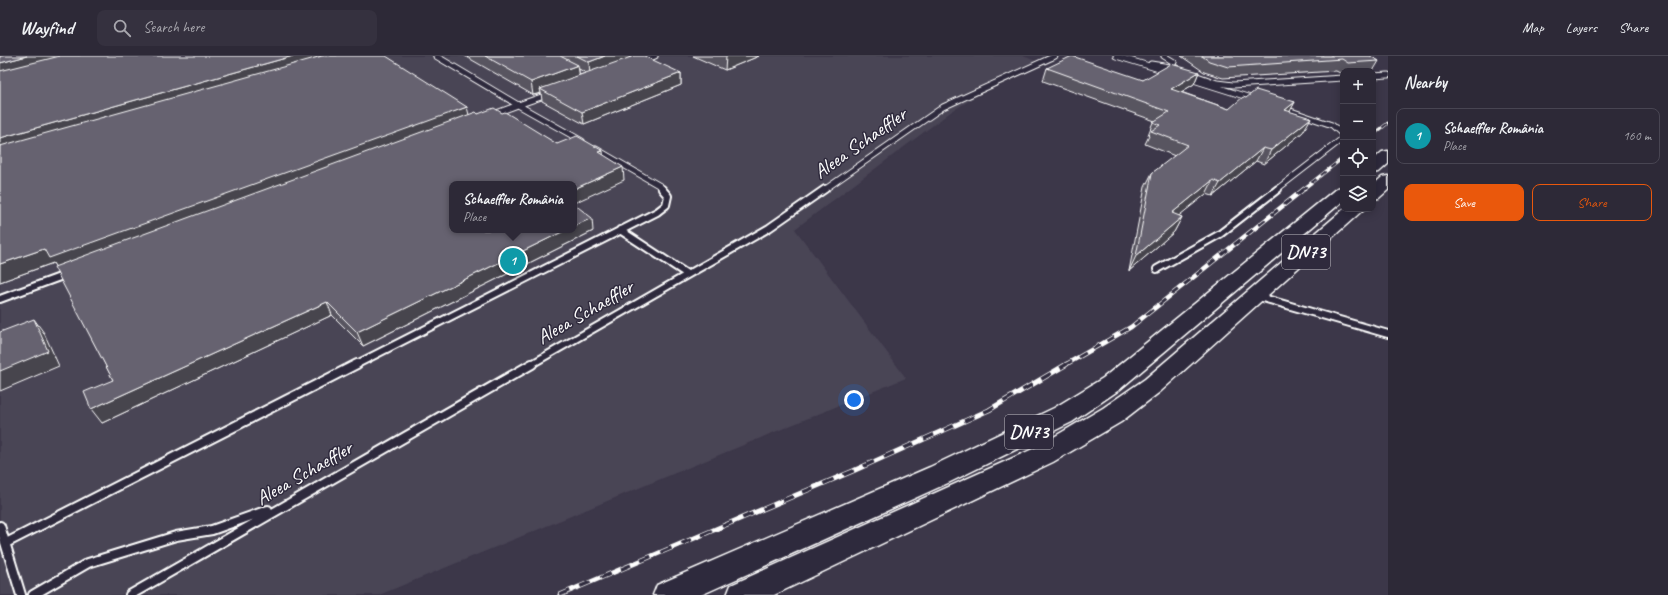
<!DOCTYPE html>
<meta charset="utf-8">
<style>
:root{--surface:#2d2937;--page:#35313f;--text:#f1f3f6;--muted:#a7a6ad;--line:#484552;--accent:#ea580c}
body{margin:0;font-family:Caveat,sans-serif;background:var(--page);color:var(--text)}
.controls{position:absolute;right:12px;top:12px;display:grid;overflow:hidden;border-radius:8px;box-shadow:0 2px 10px #0003}
.controls button{width:36px;height:36px;display:grid;place-items:center;padding:0;border:0;border-bottom:1px solid var(--line);background:var(--surface);color:var(--text);font:20px sans-serif}
.you{position:absolute;left:854px;top:344px;width:14px;height:14px;margin:-10px;border:3px solid #fff;border-radius:50%;background:#1a73e8;box-shadow:0 0 0 6px #1a73e833}
.badge{display:grid;place-items:center;width:26px;height:26px;border-radius:50%;background:var(--accent);color:#fff;font-size:13px;font-weight:700}
.pin{position:absolute;translate:-50% -50%;border:2px solid #fff;box-shadow:0 1px 4px #0006}
.popup{position:absolute;left:449px;top:125px;width:128px;height:52px;box-sizing:border-box;display:grid;place-content:center;border-radius:8px;background:var(--surface);filter:drop-shadow(0 1px 3px #0005);font-size:13px;white-space:nowrap;color:var(--muted)}
.popup b{font-size:15px;color:var(--text)}
.popup::after{content:'';position:absolute;left:50%;top:100%;margin-left:-8px;border:8px solid transparent;border-top-color:var(--surface)}
.list{margin:0;padding:0;list-style:none}
h2{display:flex;justify-content:space-between;align-items:center;height:52px;margin:0;padding:0 16px;font-size:17px}
h2 small{font-size:13px;font-weight:400;color:var(--muted)}
.list li{display:grid;grid-template-columns:26px 1fr auto;gap:12px;align-items:center;box-sizing:border-box;height:56px;margin:0 8px 8px;padding:0 8px;border:1px solid var(--line);border-radius:8px}
.list b{display:block;font-size:15px;white-space:nowrap}
.list p{margin:0;font-size:13px;white-space:nowrap;color:var(--muted)}
.list em{font-size:13px;font-style:normal;color:var(--muted)}
.actions{display:flex;gap:8px;padding:12px 16px}
.actions a{flex:1;padding:9px 0;border:1px solid var(--accent);border-radius:8px;text-align:center;font-size:14px;color:var(--accent)}
.actions .main{background:var(--accent);color:#fff}
.icon{flex:none;width:22px;height:22px;fill:none;stroke:currentColor;stroke-width:2;stroke-linecap:round;stroke-linejoin:round}
.map{position:relative;flex:none;width:1388px;height:539px;overflow:hidden}
header{display:flex;align-items:center;gap:24px;box-sizing:border-box;height:56px;padding:0 20px;background:var(--surface);border-bottom:1px solid var(--line)}
header strong{font-size:19px}
nav{display:flex;gap:22px;margin-inline-start:auto;font-size:14px}
.search{width:280px;height:36px;background:var(--page);display:flex;align-items:center;gap:10px;box-sizing:border-box;padding:0 14px;border-radius:8px;color:var(--muted);font-size:15px}
main{display:flex}
aside{flex:1;background:var(--surface)}
.map>svg:first-child{display:block}
.built{fill:#494455;fill-rule:evenodd}
.lines{fill:none;stroke-linecap:round;stroke-linejoin:round}
.lane-far2-casing{stroke:#fff;stroke-width:7}
.lane-far1-casing{stroke:#fff;stroke-width:10}
.lane-casing{stroke:#fff;stroke-width:12}
.highway-casing{stroke:#fff;stroke-width:3}
.lane-far2{stroke:#2f2a3d;stroke-width:5}
.lane-far1{stroke:#2f2a3d;stroke-width:6}
.lane{stroke:#2f2a3d;stroke-width:8}
.highway{fill:#2f2a3d;fill-rule:evenodd}
.rail-far2-casing{stroke:#fff;stroke-width:3}
.rail-far1-casing{stroke:#fff;stroke-width:4.5}
.rail-casing{stroke:#fff;stroke-width:5}
.rail-far2{stroke:#2f2a3d;stroke-width:2;stroke-dasharray:6;stroke-linecap:butt}
.rail-far1{stroke:#2f2a3d;stroke-width:3;stroke-dasharray:8;stroke-linecap:butt}
.rail{stroke:#2f2a3d;stroke-width:3.5;stroke-dasharray:11;stroke-linecap:butt}
.wall{fill:#585460;stroke:#fff;fill-rule:evenodd}
.shaded-wall{fill:#47454e;stroke:#fff}
.building{fill:#666270;stroke:#fff}
.labels{text-anchor:middle;dominant-baseline:central;stroke-width:3;stroke-linejoin:round;paint-order:stroke}
.shield{fill:#2f2a3d;stroke:#c1bfc5;stroke-width:1}
.shield-label{font-size:19px;font-weight:bold;fill:#fff}
.street-label{font-size:20px;fill:#fff;stroke:#2f2a3d}
</style>
<header>
<strong>Wayfind</strong>
<div class="search"><svg class="icon" aria-label="search" viewBox="0 0 24 24"><circle cx="10" cy="10" r="6"/><path d="M15 15l6 6"/></svg>Search here</div>
<nav><a>Map</a><a>Layers</a><a>Share</a></nav>
</header>
<main>
<div class="map">
<svg width="1388" height="539" viewBox="0 0 1388 539">
<rect width="100%" height="100%" fill="#3c3749"/>
<filter id="ink" filterUnits="userSpaceOnUse"><feTurbulence type="fractalNoise" baseFrequency=".025" numOctaves="2"/><feDisplacementMap in="SourceGraphic" scale="8" xChannelSelector="R" yChannelSelector="G"/><feConvolveMatrix kernelMatrix="1 2 1 2 8 2 1 2 1" color-interpolation-filters="sRGB"/></filter>
<g filter="url(#ink)">
<path class="built" d="M0 0H1023L1036 5 952 55 795 173 906 322 379 539H0ZM452 128H574V174H452Z"/>
<g class="lines">
<g class="lane-far2-casing">
<path id="lane-far2" d="M436 0 518 49 491 59
M1116 0 1169 16
M1164 0 1174 6 1171 11
M640 6 655 0
M1151 8 1176 12
M1189 17 1217 27 1233 29 1343 22
M1373 20 1388 19
M1187 22 1257 44
M518 49 582 85
M518 49 550 38
M596 93 660 130 663 134
M824 134 943 51 1055 0
M1276 134 1342 83V78L1332 69 1282 52"/>
</g>
<g class="lane-far1-casing">
<path id="lane-far1" d="M620 174 687 218
M1157 213 1220 178 1278 133
M1256 240 1388 278
M0 243 68 218
M355 309 657 156 666 149 668 140 662 133
M530 309 769 172 825 133"/>
</g>
<g class="lane-casing">
<path id="lane" d="M0 470 21 539
M6 487 357 308
M33 539 88 507 176 480 212 474 268 454
M130 539 532 308"/>
</g>
<g class="highway-casing">
<path id="highway" d="M1388 95V108L1379 116 1373 117V104L1382 96Z
M1388 120V134L1379 142 1373 143V129L1382 121Z
M1343 131V145L1119 334 1072 366 948 427 701 539H653L657 529 930 411 1054 352 1103 322 1337 132Z
M1344 153H1364L1161 335 1121 366 1053 406 774 539H727L731 529 1035 392 1103 352 1145 323Z"/>
</g>
<use href="#lane-far2" class="lane-far2"/>
<use href="#lane-far1" class="lane-far1"/>
<use href="#lane" class="lane"/>
<use href="#highway" class="highway"/>
<g class="rail-far2-casing">
<path id="rail-far2" d="M1373 79 1388 67
M1302 134 1343 102"/>
</g>
<g class="rail-far1-casing">
<path id="rail-far1" d="M1065 309 1131 271 1304 133"/>
</g>
<g class="rail-casing">
<path id="rail" d="M560 539 853 415 989 354 1067 308"/>
</g>
<use href="#rail-far2" class="rail-far2"/>
<use href="#rail-far1" class="rail-far1"/>
<use href="#rail" class="rail"/>
</g>
<path class="wall" d="M0 0 469 59 478 58 502 57 557 88 603 99 624 124 452 128 593 175 363 290 332 259 102 367 113 324 55 210 53 207 0 226Z
M465 0H630V1L681 17V29L584 68 542 45 541 37 533 39ZM579 13 586 17 579 19Z
M693 0H759L725 14Z
M1181 0H1370L1379 5 1373 15H1343V18H1342L1336 15 1223 22 1204 16Z
M1047 12 1143 24 1199 16 1194 28 1181 36 1229 53 1246 42 1295 46 1289 56 1303 76 1264 108 1256 105 1213 140 1206 138 1178 160 1182 161 1174 176 1129 215 1145 131 1152 117 1175 100 1145 88 1149 80 1148 79 1153 66 1155 65 1043 25Z"/>
<path class="shaded-wall" d="M27 0H80L0 20V7Z
M293 0H337L0 97V82Z
M605 0H630V5L590 19 589 6Z
M727 0H759L725 14 726 1Z
M578 9 580 23 540 33 541 37 533 39 531 26Z
M1199 16 1194 28 1165 46 1171 33Z
M681 17V29L584 68 582 56Z
M1295 46 1288 59 1285 54Z
M467 51 470 63 59 216 53 207 0 226V208L44 193Z
M1311 62 1303 76 1264 108 1271 94Z
M1263 92 1256 105 1213 140 1220 127Z
M603 95 604 107 599 96Z
M623 111 624 124 574 147V133Z
M1213 124 1206 138 1165 171 1172 157Z
M1182 161 1174 176 1129 215 1136 200Z
M592 162 593 175 363 290 357 276 566 174H574V170Z
M327 246 332 259 102 367 91 353Z
M34 263 44 277 59 310 0 335V315Z"/>
<path class="building" d="M0 0H27L0 7Z
M60 0H293L0 82V15Z
M322 0H386L467 51 49 202 44 193 0 208V90Z
M485 0H560L578 9 531 26Z
M577 0H605L589 6Z
M634 0H644L681 17 582 56 540 33Z
M1072 0 1143 24 1171 8 1199 16 1171 33 1229 53 1243 41 1246 42 1256 34 1295 46 1285 54 1311 62 1271 94 1263 92 1220 127 1213 124 1172 157 1182 161 1136 200 1152 117 1188 89 1151 75 1160 69 1153 66 1169 56 1047 12Z
M1202 0H1370L1379 5 1348 7 1342 3 1228 11 1209 5Z
M494 52 502 57 505 56 557 88 577 80 603 95 599 96 623 111 574 133V128H452V174H566L357 276 327 246 91 353 84 336 113 324 54 211 476 56 478 58Z
M574 148 592 162 574 170Z
M34 263 48 295 0 315V276Z"/>
</g>
<g class="labels">
<g class="shield">
<rect x="1282" y="179" width="48" height="34" rx="3"/>
<rect x="1005" y="359" width="48" height="34" rx="3"/>
</g>
<g class="shield-label">
<text x="1306" y="196">DN73</text>
<text x="1029" y="376">DN73</text>
</g>
<g class="street-label">
<text transform="translate(860 87) rotate(-35)">Aleea Schaeffler</text>
<text transform="translate(585 256) rotate(-30)">Aleea Schaeffler</text>
<text transform="translate(304 417) rotate(-30)">Aleea Schaeffler</text>
</g>
</g>
</svg>
<div class="controls">
<button>+</button>
<button>−</button>
<button><svg class="icon" aria-label="locate" viewBox="0 0 24 24"><circle cx="12" cy="12" r="6"/><path d="M12 2v4M12 18v4M2 12h4M18 12h4"/></svg></button>
<button><svg class="icon" aria-label="layers" viewBox="0 0 24 24"><path d="M12 4l9 5-9 5-9-5zM3 14l9 5 9-5"/></svg></button>
</div>
<div class="you"></div>
<div class="pin badge" style="left:513px;top:205px;background:#0f9aa8">1</div>
<div class="popup"><b>Schaeffler România</b>Place</div>
</div>
<aside>
<h2>Nearby<small></small></h2>
<ul class="list">
<li><span class="badge" style="background:#0f9aa8">1</span><div><b>Schaeffler România</b><p>Place</p></div><em>160 m</em></li>
</ul>
<div class="actions"><a class="main">Save</a><a>Share</a></div>
</aside>
</main>
